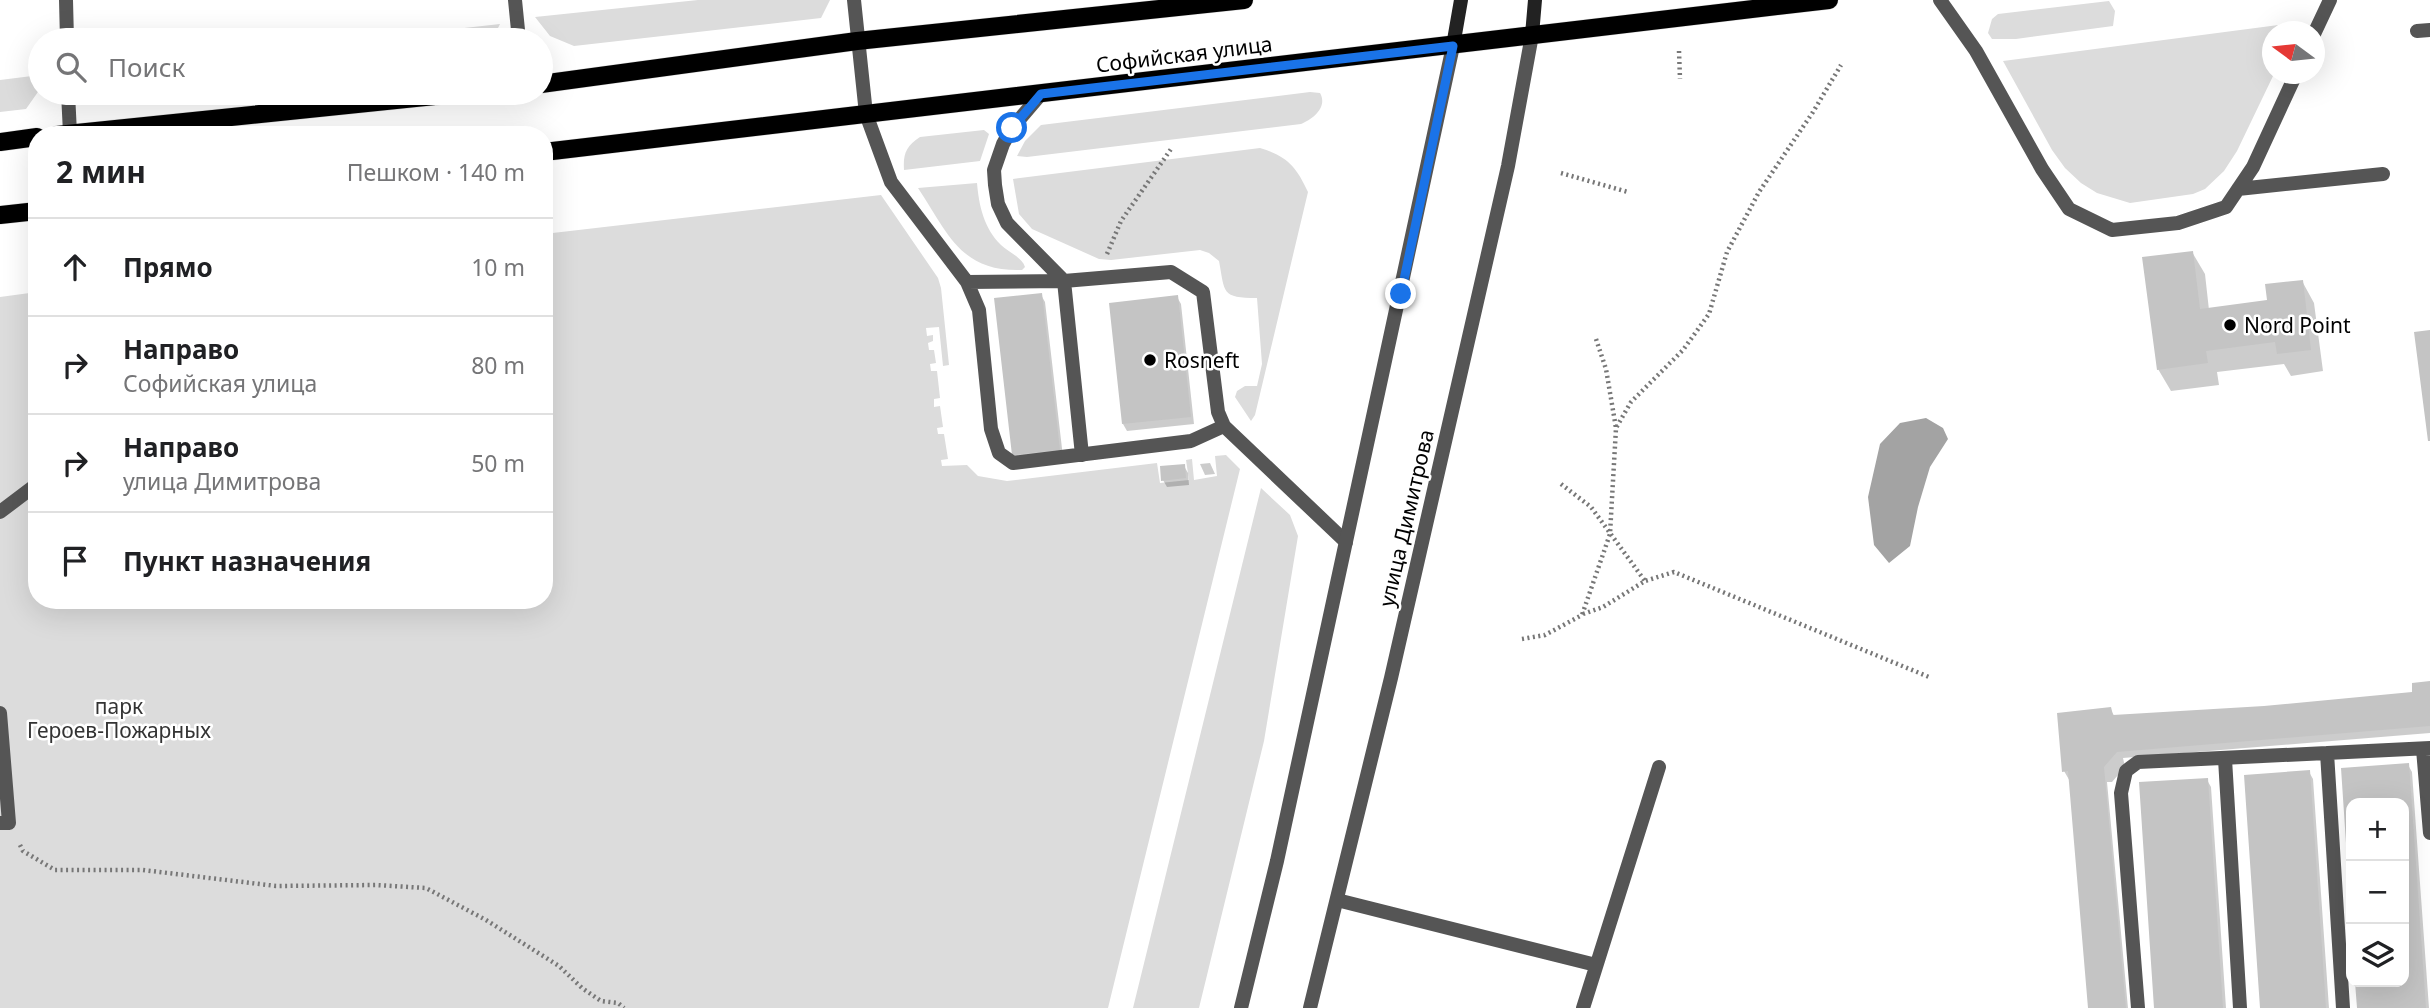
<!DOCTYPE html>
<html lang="ru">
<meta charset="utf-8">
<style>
:root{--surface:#fff;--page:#f2f2f2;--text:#202124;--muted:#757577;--line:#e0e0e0}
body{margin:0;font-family:"Noto Sans",sans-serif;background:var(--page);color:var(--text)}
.controls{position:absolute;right:21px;bottom:21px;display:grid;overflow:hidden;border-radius:14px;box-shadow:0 7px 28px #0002}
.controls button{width:63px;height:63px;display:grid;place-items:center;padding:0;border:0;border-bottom:2px solid var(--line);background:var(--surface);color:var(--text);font:35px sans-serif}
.compass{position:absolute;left:2262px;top:21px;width:63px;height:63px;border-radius:50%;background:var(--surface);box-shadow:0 7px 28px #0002;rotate:285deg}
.stop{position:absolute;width:21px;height:21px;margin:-16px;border:5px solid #1a73e8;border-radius:50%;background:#fff}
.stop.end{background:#1a73e8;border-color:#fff;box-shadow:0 2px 7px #0008}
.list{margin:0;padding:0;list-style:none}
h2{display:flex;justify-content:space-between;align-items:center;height:91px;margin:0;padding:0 28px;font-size:30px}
h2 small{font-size:23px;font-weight:400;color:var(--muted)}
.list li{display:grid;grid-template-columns:46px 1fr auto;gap:21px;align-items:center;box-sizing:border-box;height:98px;padding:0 28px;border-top:2px solid var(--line)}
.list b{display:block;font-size:26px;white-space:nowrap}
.list p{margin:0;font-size:23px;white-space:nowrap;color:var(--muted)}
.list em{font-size:23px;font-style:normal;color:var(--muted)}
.icon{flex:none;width:38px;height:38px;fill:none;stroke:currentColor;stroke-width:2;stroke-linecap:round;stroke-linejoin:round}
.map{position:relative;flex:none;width:2430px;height:1008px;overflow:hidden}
.search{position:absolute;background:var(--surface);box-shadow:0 7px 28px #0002;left:28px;top:28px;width:525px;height:77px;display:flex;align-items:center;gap:18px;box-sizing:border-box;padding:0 24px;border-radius:38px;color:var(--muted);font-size:26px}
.panel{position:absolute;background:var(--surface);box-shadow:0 7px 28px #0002;left:28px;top:126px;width:525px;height:483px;border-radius:28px}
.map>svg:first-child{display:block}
.green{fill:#dcdcdc}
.water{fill:#a3a3a3}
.shadow{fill:#0003}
.building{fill:#c4c4c4}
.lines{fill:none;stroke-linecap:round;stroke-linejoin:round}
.primary-casing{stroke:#dbdbdb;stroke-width:19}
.path{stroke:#777;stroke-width:4.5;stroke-dasharray:2 3.5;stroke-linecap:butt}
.service{stroke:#555;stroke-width:14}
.tertiary{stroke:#555;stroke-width:14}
.secondary{stroke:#222;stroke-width:14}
.primary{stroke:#000;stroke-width:18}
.route{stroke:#1a73e8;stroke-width:9}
.poi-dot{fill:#000;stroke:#fff;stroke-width:2.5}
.labels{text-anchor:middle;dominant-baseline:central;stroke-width:5;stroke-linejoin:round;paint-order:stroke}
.street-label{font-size:21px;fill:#000;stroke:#fff}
.poi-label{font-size:21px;fill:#000;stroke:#fff;text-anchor:start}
.park-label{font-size:21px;fill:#333;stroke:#fff}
</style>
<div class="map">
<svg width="2430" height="1008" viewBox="0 0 2430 1008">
<rect width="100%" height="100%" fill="#fff"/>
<path class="green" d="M698 0H830L821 18 574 46 550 36 535 17Z
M2109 1 2115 11 2113 26 2016 39H1992L1988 33 1992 19 1998 14Z
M500 24 492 40H357Z
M2286 24 2297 25 2294 31 2272 32 2274 74 2237 151 2224 171 2205 189 2193 194 2130 203 2097 193 2081 183 2065 168 2052 150 2003 61Z
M40 75V89L26 109 0 112V80Z
M1310 92 1320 93C1328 107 1313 119 1301 124L1027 157 1017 156 1025 141 1041 125Z
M984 130 989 134 980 161 904 170C903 154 906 146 920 137Z
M1260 148C1287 156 1296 166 1308 192L1255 415 1251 421 1235 397 1237 391 1245 386H1257L1262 364 1257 298C1221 298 1225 293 1219 261L1209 253 1200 250 1111 260 1099 259 1032 229 1019 214 1013 179Z
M977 183C979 206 984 228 1001 245 1008 252 1022 257 1025 267L1022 270C960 272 948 233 918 188Z
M881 195 938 278 941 288 949 365 943 366 939 327 926 328 927 336 933 335V341L928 343 929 350H934L936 363 930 364 931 371H937L940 398 934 399V407L940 406 943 427 937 428 938 434H944L948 459 941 460 942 466 967 465 978 476 1007 481 1157 463 1160 483 1189 480 1186 460 1192 459 1194 480 1217 476 1215 456 1226 455 1240 469 1108 1008H0V297L37 292V600H544V234Z
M1261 488 1290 515 1298 536 1264 741 1199 1008H1133Z"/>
<path class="water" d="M1926 418 1943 428 1948 439 1930 467 1918 507 1910 546 1889 563 1874 545 1868 497 1880 444 1900 423Z"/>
<path class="shadow" d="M2192 252 2205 274 2209 310 2269 302 2302 281 2314 303 2323 371 2291 376 2284 364 2217 372 2219 385 2171 391 2158 369Z
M1041 295 1045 302 1063 457 1018 462 1014 455 996 300Z
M1177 297 1181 304 1194 424 1127 431 1123 424Z
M1210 463 1215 474 1205 475 1200 464Z
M1184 466 1188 473 1189 485 1167 487 1163 480Z
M2430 683V733L2123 758 2125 767 2112 782H2107L2128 1008H2090L2071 783 2064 771 2110 709 2115 717 2264 707 2414 693Z
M2408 765 2412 772 2429 1008H2359L2357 982H2404V803H2351V893L2343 770Z
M2309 772 2313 779 2329 1008H2262Z
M2207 780 2211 787 2226 1008H2156Z"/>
<path class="building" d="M2193 251 2200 309 2267 300 2265 284 2303 280 2311 350 2277 354 2275 342 2206 351 2208 363 2157 370 2142 257Z
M1042 293 1060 450 1012 455 994 298Z
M1178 295 1191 417 1122 424 1109 303Z
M2430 330V441H2428L2414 332Z
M1185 464 1186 478 1161 481 1160 466Z
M2430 681V726L2117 752 2104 767 2126 1008H2088L2068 771 2062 772 2057 713 2111 707 2113 715 2264 706 2412 692V683Z
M2409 763 2426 1008H2357L2355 982H2404V803H2351V888H2349L2341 768Z
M2310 770 2326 1008H2260L2244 775Z
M2208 778 2223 1008H2154L2139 782Z"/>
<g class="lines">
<g class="primary-casing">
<path id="primary" d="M541 84 857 41 1244 0
M57 135 464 93
M0 142 37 137
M544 152 1829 0
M0 215 37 211"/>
</g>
<path class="path" d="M1679 51 1680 79
M1561 173 1628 192
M1107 254 1121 221 1171 149
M1596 339 1606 369 1616 428
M1561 484 1591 507 1645 581
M1583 614 1603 607 1645 581 1674 572 1929 677
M1522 639 1545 635 1582 615 1610 534 1616 428 1631 402 1683 350 1709 314 1727 252 1759 192 1813 112 1841 65
M20 845 23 851 55 870H143L276 886 376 885 426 888 486 920 559 966 582 988 601 1001 618 1003 624 1008"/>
<path class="service" d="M66 0 67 40
M515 0 519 40
M854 0 866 114 891 182 967 282 979 310 991 429 999 453 1013 463 1191 441 1224 426
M1940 0 1976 51 2042 169 2069 209 2112 230 2178 223 2226 207 2253 167 2296 74
M2417 31 2430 30
M2314 34 2330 0
M68 93 70 133
M1041 94 1012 128 1003 144 994 170 995 185 998 204 1007 223 1064 281 1082 455
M2238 189 2383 174
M967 282 1064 281 1171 272 1203 292 1218 412 1224 426 1346 542
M0 512 37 484
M0 713 9 823H0
M2423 749 2430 833
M2327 753 2343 1008
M2225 759 2240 1008
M1337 900 1596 965
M1583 1008 1659 767
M2138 1008 2121 793 2126 771 2138 762 2430 748"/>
<path class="tertiary" d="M1241 1008 1277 861 1453 46
M1310 1008 1391 678 1508 166 1532 35"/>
<path class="secondary" d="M1532 35 1535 0
M1453 46 1461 0"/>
<use href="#primary" class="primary"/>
</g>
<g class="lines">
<path class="route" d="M1012 128 1041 94 1453 46 1401 294"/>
</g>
<g class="poi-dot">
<circle cx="2230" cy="325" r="7"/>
<circle cx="1150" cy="360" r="7"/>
</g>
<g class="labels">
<g class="street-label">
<text transform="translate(1184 54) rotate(-7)">Софийская улица</text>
<text transform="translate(1406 518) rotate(-77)">улица Димитрова</text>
</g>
<g class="poi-label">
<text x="2244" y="325">Nord Point</text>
<text x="1164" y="360">Rosneft</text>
</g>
<g class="park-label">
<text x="119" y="706">парк<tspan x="119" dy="24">Героев-Пожарных</tspan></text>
</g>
</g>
</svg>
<div class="controls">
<button>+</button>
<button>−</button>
<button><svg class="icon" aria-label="layers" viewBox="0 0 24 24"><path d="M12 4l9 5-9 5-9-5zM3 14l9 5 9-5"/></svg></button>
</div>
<svg class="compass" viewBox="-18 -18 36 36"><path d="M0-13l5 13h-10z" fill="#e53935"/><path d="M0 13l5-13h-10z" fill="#757577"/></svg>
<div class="stop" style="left:1012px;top:128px"></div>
<div class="stop end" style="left:1401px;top:294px"></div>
<div class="search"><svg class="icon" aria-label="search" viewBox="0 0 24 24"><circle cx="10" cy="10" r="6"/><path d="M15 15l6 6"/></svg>Поиск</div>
<section class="panel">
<h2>2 мин<small>Пешком · 140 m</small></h2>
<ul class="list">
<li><svg class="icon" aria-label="ahead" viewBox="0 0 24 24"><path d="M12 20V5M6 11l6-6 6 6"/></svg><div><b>Прямо</b></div><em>10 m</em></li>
<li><svg class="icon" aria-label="right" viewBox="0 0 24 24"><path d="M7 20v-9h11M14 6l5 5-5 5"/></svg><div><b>Направо</b><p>Софийская улица</p></div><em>80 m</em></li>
<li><svg class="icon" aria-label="right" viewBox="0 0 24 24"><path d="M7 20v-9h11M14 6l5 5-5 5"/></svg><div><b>Направо</b><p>улица Димитрова</p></div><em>50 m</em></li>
<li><svg class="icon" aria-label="arrive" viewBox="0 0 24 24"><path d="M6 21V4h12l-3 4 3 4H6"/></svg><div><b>Пункт назначения</b></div></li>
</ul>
</section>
</div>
